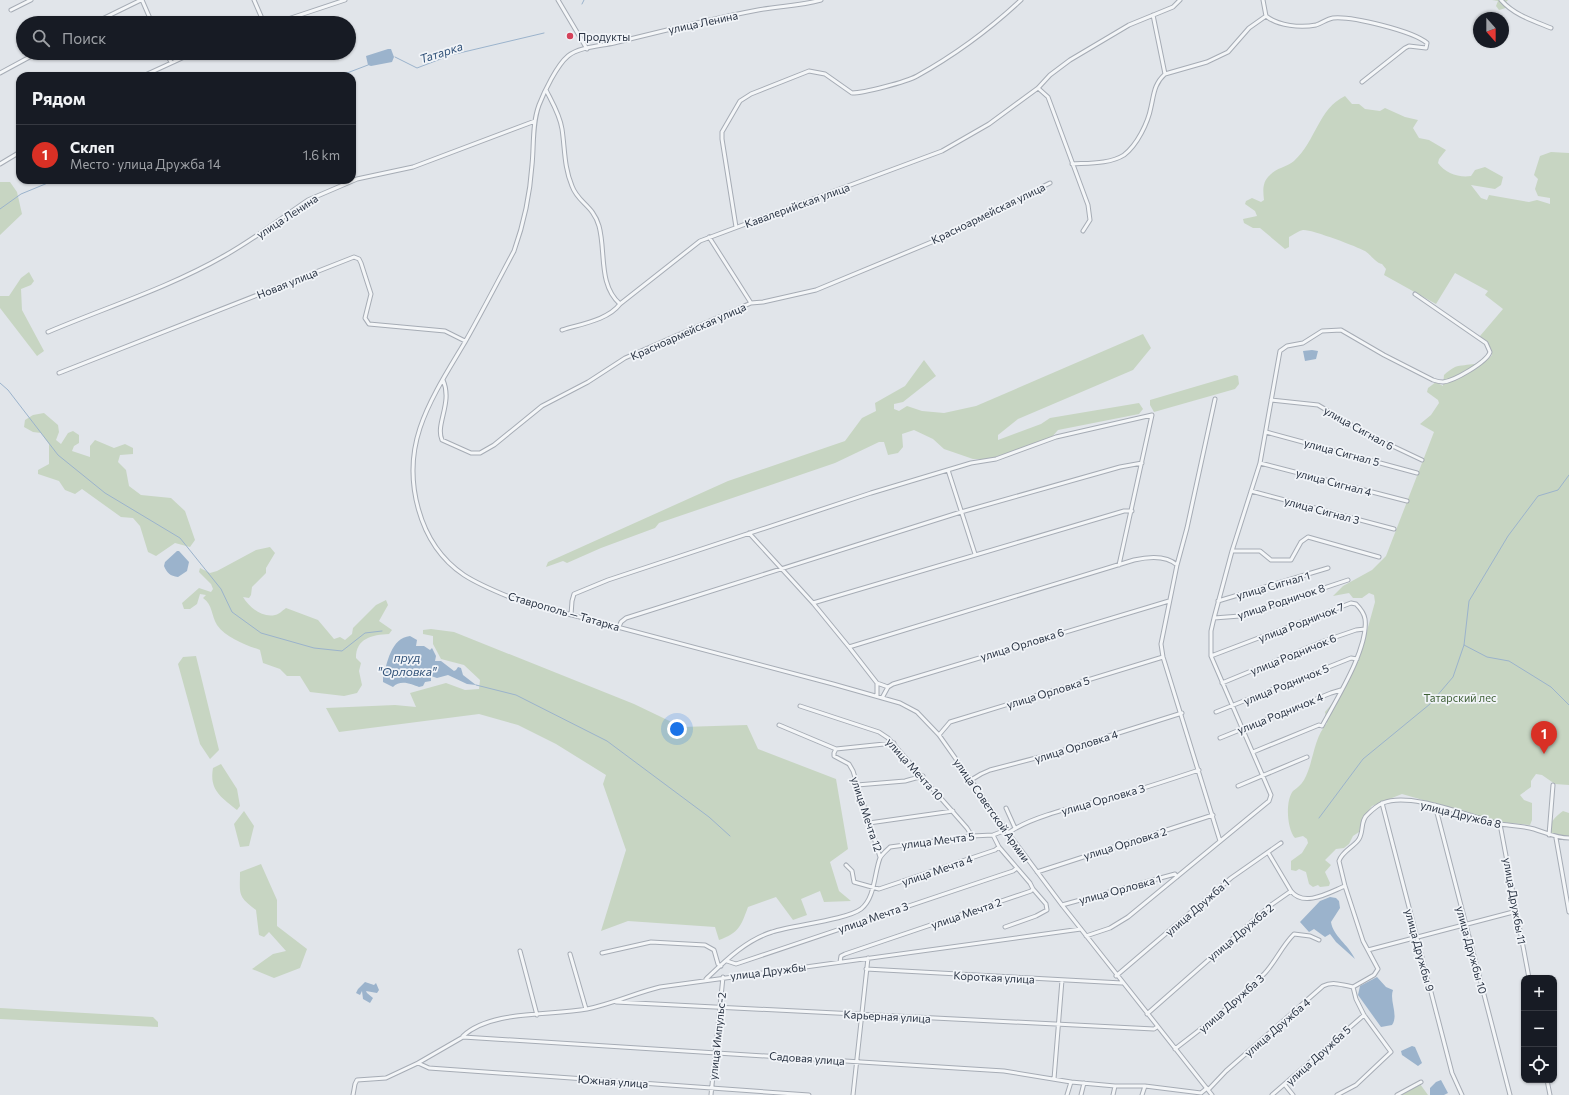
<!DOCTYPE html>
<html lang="ru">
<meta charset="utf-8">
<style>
:root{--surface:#171b24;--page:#20242c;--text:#f1f3f6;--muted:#9ea1a6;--line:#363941;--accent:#d93025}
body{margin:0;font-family:Commissioner,sans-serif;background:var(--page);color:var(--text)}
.controls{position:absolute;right:12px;bottom:12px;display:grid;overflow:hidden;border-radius:8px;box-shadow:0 1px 3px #0004}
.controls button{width:36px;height:36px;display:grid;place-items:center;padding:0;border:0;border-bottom:1px solid var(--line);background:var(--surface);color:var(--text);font:20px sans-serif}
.compass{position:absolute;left:1473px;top:12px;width:36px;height:36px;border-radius:50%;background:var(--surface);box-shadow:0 1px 3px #0004;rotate:159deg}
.you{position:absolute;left:677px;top:729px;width:14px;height:14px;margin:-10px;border:3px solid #fff;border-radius:50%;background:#1a73e8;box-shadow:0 0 0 6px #1a73e833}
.badge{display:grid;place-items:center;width:26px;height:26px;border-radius:50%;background:var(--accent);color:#fff;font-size:13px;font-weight:700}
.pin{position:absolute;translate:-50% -33px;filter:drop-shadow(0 1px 2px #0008)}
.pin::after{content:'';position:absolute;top:21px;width:14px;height:12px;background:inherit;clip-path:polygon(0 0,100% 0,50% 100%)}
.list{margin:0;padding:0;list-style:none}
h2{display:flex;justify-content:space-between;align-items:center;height:52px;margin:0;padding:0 16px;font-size:17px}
h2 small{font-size:13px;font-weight:400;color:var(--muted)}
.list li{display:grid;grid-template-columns:26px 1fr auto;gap:12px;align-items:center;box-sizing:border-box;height:60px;padding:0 16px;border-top:1px solid var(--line)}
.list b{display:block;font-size:15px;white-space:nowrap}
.list p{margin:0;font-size:13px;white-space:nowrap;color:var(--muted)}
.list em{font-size:13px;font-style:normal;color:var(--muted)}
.icon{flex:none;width:22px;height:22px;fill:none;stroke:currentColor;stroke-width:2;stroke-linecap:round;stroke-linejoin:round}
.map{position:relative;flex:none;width:1569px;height:1095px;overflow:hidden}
.search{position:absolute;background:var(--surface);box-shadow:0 1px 3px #0004;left:16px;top:16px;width:340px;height:44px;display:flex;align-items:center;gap:10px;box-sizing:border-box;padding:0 14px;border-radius:22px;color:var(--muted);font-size:15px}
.panel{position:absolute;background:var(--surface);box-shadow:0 1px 3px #0004;left:16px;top:72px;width:340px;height:112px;border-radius:12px}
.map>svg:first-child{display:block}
.green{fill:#c7d5c2}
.water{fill:#9bb3cc}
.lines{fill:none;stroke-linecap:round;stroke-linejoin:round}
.stream{stroke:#9bb3cc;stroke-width:1}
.minor-casing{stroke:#a6acb5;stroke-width:5}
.minor{stroke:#f4f6f8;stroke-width:3}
.poi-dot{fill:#d4425a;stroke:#f1f4f8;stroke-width:1.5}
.labels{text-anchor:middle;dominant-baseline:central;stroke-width:3.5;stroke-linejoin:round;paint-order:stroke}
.street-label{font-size:11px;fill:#293343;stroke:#f1f4f8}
.poi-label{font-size:11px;fill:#293343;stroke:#f1f4f8;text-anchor:start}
.park-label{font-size:11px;fill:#3e5f35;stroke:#f1f4f8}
.water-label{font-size:12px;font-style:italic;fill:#315279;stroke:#f1f4f8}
</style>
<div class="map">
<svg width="1569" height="1095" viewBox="0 0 1569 1095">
<rect width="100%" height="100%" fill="#e1e5ea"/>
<path class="green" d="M1492 0H1508L1506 2 1509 7 1499 10 1496 6 1498 1Z
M1345 96 1352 104H1359L1365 109 1380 111 1385 108 1405 117 1418 120 1413 128 1419 138 1429 140 1446 150 1439 159 1438 163C1445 173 1459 178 1471 176L1475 170 1485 167 1503 177 1501 185 1495 189 1471 185 1481 198 1487 200 1489 195 1529 202 1537 200 1550 204V198L1538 196 1535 189 1538 179 1534 175 1540 156 1551 152 1569 153V785L1555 784 1542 775 1536 774 1531 781V787L1520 795 1524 800 1532 803V820L1530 825 1500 822 1402 794 1372 806 1362 819 1359 832 1353 836 1349 844 1344 848 1336 849 1325 860 1331 865 1325 872 1330 883 1329 886 1320 887 1318 885 1313 887 1309 884 1306 872 1299 869 1296 871 1291 870V861L1302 853 1308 843 1307 839 1303 836 1295 838C1287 829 1285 801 1293 791 1297 788 1301 785 1304 780 1314 762 1313 739 1327 723L1325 712 1341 693 1360 656 1375 602 1374 595 1369 593 1362 598H1353L1349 593 1333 596 1343 586 1372 570 1386 556 1434 432 1420 424 1431 415 1439 403 1438 400 1427 392 1428 388 1436 382 1443 386 1444 375C1447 372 1451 369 1455 367 1467 363 1483 367 1492 355 1491 346 1486 341 1480 336L1503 309 1485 295 1488 291 1455 273 1436 304 1384 275 1386 269 1382 264C1376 263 1371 255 1365 251 1358 247 1311 229 1303 230 1298 231 1293 235 1289 237V247L1285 249 1260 228H1253L1244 223 1243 219 1257 216 1255 211 1245 204 1246 201 1252 198 1261 202 1264 200C1263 191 1262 182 1270 175 1276 168 1287 167 1294 161 1316 141 1318 109 1345 96Z
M0 182H10L17 192 22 214 0 235Z
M29 272 34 281 31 285 21 289 22 310 44 351 37 356 0 308V296H9L21 278Z
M1143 334 1151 348 1133 370 1018 419 998 435V440L1041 424 1050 418 1139 403 1143 409 1139 414 1058 430 1051 438 1009 454 986 459H973L944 449 933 439 914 430 902 434 903 447 898 453 888 455 884 442H879L835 463 659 523 655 528 601 548 567 563 563 561 546 567 548 562 728 481 845 441 862 418 876 411 875 403 905 386 924 360 936 376 903 402 894 404V409L899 411 907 406 922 411 944 413 976 406Z
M1235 375 1238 376 1239 384 1235 389 1154 412 1150 405V400Z
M44 413 58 425 59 432 56 440 61 444 68 433 73 431 79 435V443L74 446 72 451 90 457V446L95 440 114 448 125 444 133 448V454L120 455 118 462 126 470 129 486 141 495 171 498 185 511 195 540 190 547 175 543 156 556 148 552 140 526 133 518 121 517 82 489 75 494 65 490 59 481 38 474V470L49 464V444L41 433 33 432 24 427 25 420 33 415Z
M270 547 275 553 266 568V573L252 587 251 595 249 598 243 597C249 607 262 618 275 615 278 615 282 611 286 608L318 620 334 639 340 637 345 640 352 634 353 628 376 605 386 600 388 605 379 621 392 630 389 634C372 635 356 638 356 658L361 663 359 671 362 685 357 693 344 696 310 692 300 676H287L280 669 263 663 260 650C246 645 226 638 217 625 211 615 213 605 203 598L206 595 200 594 197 604 190 609H184L182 603 199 588 211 592 213 589 211 584 199 572 200 568 210 573 217 571 256 550Z
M431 629 454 632 634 704 682 727 747 725 758 749 836 779 848 849 830 862 839 891 851 901 824 902 820 891 801 899 807 915 793 920 776 897 748 907C741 926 739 933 719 940L715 927 628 921 601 931 626 850 603 784 606 775 556 744 518 725 479 714 339 732 326 708 395 705 416 707 410 693 446 683 465 690 479 689 480 680 464 665 441 659 433 644V636L423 634V630Z
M196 656 219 750 210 759 200 744 178 664 183 657Z
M221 764 237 789 240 806 237 810C221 797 209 790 213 768Z
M244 811 254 826 249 846 240 847 234 824Z
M1563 811 1569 813V838L1550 833C1548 823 1556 816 1563 811Z
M261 864 277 900V926L307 949 300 968 274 978 252 969 273 954 286 951 269 932 264 937 259 935 256 910C237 896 240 894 240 872Z
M0 1008 153 1017 158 1022V1027L0 1019Z
M1420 1084 1428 1095H1399Z"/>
<path class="water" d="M388 49H391L394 57 392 62 371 66 368 65 366 56Z
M1312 350 1318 351 1316 359 1305 361 1303 351Z
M177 551H179L189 562 187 571 178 577C170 576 167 573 164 566L165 562Z
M410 636 417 640 416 646H424L430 650 432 648 436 656 435 661H441L454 671 456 670 458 667 461 668 463 675 476 685 467 684 448 675 437 678 431 676V681L425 682 423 686 419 687C412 684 400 679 393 687L383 682V678C387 663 391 638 410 636Z
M1330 897 1336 898 1339 901 1340 908 1331 922C1333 936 1348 944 1355 959L1336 942 1330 934 1325 937 1314 929 1309 932 1300 922 1320 901Z
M1377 977 1386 987 1393 990C1389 1001 1399 1015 1392 1025L1381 1027 1358 995 1360 986Z
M365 982 374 985 376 983 379 990 377 993 366 991 367 993 373 998 370 1003 363 999 362 991 360 995 356 993 358 989Z
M1412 1046 1415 1047 1422 1063 1418 1066 1402 1055 1401 1051Z
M1441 1080 1448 1093 1444 1095H1430V1088L1436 1082Z"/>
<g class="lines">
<path class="stream" d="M582 4 584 0
M395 57 417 68 451 55 544 33
M322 76 347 73 368 65
M0 209 21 194 55 180
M0 383 8 390 58 455 105 493 180 538 221 589 232 612 261 633 314 648 342 651 365 633 382 631
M1569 475 1558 490 1538 496 1508 536 1469 601 1464 645 1487 657 1509 661 1551 687 1569 705
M476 685 516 695 607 741 709 817 730 836
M1319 818 1363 759 1430 704 1453 677 1464 645"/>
<g class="minor-casing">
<path id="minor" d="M142 0 152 23
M254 0 264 23
M558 0 587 49
M821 0C800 6 779 6 758 10 710 19 662 31 614 43 600 46 579 47 568 56 557 65 544 92 539 105 532 124 534 146 532 165 530 194 524 223 514 251 498 281 482 312 465 342 449 369 430 398 420 428 403 479 418 544 464 575 481 586 500 593 519 601L833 684 900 703 917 712 939 735 1006 830 1062 905 1212 1095
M1263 0 1266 16C1278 26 1301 28 1316 25 1322 23 1327 19 1333 18 1352 16 1413 31 1427 43L1426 48 1409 46 1405 48 1362 82
M1501 0C1514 15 1534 21 1551 28
M11 10 31 0
M1153 15 1165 74
M94 23 141 0
M276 23 345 0
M166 53 171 62
M0 73 37 53
M143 76 193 53
M1038 88 1048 97 1088 205 1090 220 1083 231
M546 90C552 102 560 115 562 129 565 149 564 167 572 186 578 203 593 205 599 226 606 251 598 285 620 304L700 241 942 151 989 124 1038 88 1050 75 1070 60 1129 25 1173 7 1180 0
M0 164 20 152
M1072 164C1088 163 1110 164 1124 155 1137 145 1148 123 1151 107 1154 94 1154 84 1165 74L1207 62 1228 52 1249 28 1266 16
M736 227 722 139V132L740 101 751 94 809 71 825 74 852 93C864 93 906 82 917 76 953 56 991 28 1021 0
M709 237 751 303
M562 330C581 324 608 320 620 304
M48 332C107 307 168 288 224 256 253 240 280 219 308 200L357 179 413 167 535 121
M59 373 354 257 359 259 361 263 371 294 365 318 369 324 445 331 465 341
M443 380C453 403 435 424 442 440L471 453H480L494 445 542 406 588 382 625 358 751 303 763 302 816 290 939 239 1050 183
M1215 399 1187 528 1177 565 1161 644 1163 657 1220 841
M1271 400 1318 405 1365 433 1422 460
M1266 432 1417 473
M1260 463 1407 501
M948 470 975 554
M1251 491 1394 529
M749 533 813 603 849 647 877 683V696
M1232 551H1260L1271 560H1291L1301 542 1308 537 1379 557
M1218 601 1328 568
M813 603 1124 511H1132
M571 615 572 601 574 594 608 580 871 493 971 463 996 459 1056 437 1152 415 1119 565
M1214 618 1240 616 1348 580
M619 627 621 622 626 618 961 512 1120 467 1142 463
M849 647 1134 560C1147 557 1166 555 1177 565
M1211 656 1351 603 1356 604C1360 608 1364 613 1365 619 1369 648 1336 700 1322 726L1319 725 1253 752
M877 683 888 687
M1222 683 1324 641 1356 630 1365 629
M882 698 888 687 893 684 1169 601
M800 706 879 732 888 738 967 828 972 836
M1216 712 1351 658 1357 659
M779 725 836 749
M939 735 950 722 1163 657
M1220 738 1331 693 1341 690
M836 749 834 753V756L849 764 853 771 880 857
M836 749 894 743
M971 780 981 774 990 770 1055 753 1182 713
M857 785 905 781 923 776
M1238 786 1307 757
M1382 803 1452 1073 1462 1095
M1435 805 1510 1095
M1006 808 1015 828
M869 823 953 811
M1500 824 1529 978
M1008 833C1035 814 1085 805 1117 796 1145 788 1172 779 1199 770
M1549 835 1553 785
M1556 838 1569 912
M1269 854 1291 891
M846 865 852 871 854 882 879 889 995 850 999 847
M1037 872 1213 815
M1062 905 1175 874 1177 877
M1005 927 1036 916 1047 910 1046 904 1033 889
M1086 936 1110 928 1128 917 1269 801 1271 795 1211 656V631L1214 618 1232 551 1260 463 1280 351 1287 346 1303 343 1322 331 1341 330 1384 355 1433 380C1436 381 1439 382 1443 382 1454 381 1487 362 1490 352L1486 343 1415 294
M1368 950 1517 911
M520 951 537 1015
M602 953 651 942 705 945 714 950 718 964 721 966
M570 954 586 1009
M727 961 736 964 983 881 1013 871 1017 868
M840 962 841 956 845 954 1031 891 1033 889 1030 883 999 847 993 835
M866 969 1122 983
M1116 976 1231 878 1281 843
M706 979C725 961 746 940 772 932 793 925 846 920 861 909 875 898 874 874 880 858 882 854 887 850 890 847L972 836 993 835 1006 830
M1353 987 1374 975 1378 969 1363 941 1345 886 1339 861C1342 851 1354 847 1359 839 1364 831 1360 820 1368 814 1372 810 1378 805 1383 803 1411 791 1472 818 1501 824 1512 826 1524 826 1534 829 1547 833 1556 838 1569 838
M616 1002 1154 1029 1157 1027
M1147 1014 1271 905 1291 891C1304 908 1330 892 1345 886
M463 1036C491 1010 549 1016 587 1009 612 1004 635 993 660 987L1081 929
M1175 1049C1206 1025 1238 1001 1265 973 1276 961 1282 946 1294 934L1310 936 1319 940
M418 1063 429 1068 809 1095
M1054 1079 1062 980
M1547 1080 1550 1095
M1285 1085 1293 1095
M1208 1090 1226 1071 1323 986C1333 981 1343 985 1353 987
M353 1095 355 1084 357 1080 386 1078 418 1063 463 1037 1004 1071 1071 1082 1115 1086H1145L1201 1093 1207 1088
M711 1095 723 977
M853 1095 868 958
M1067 1095 1071 1082
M1081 1095 1084 1083
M1113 1095 1115 1086
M1142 1095 1145 1086
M1272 1095 1364 1015
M1337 1095 1356 1085 1391 1052 1364 1015 1356 999 1353 987
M1397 1095 1421 1082"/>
</g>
<use href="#minor" class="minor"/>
</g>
<circle class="poi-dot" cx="570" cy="36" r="4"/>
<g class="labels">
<g class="street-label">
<text transform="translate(703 22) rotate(-12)">улица Ленина</text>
<text transform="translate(797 205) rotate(-20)">Кавалерийская улица</text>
<text transform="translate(988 213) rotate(-26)">Красноармейская улица</text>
<text transform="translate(287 216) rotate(-33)">улица Ленина</text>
<text transform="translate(287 283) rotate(-22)">Новая улица</text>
<text transform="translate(688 331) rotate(-24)">Красноармейская улица</text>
<text transform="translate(1359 428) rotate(29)">улица Сигнал 6</text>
<text transform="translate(1342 452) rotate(15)">улица Сигнал 5</text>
<text transform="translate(1334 482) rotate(15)">улица Сигнал 4</text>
<text transform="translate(1322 510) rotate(15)">улица Сигнал 3</text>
<text transform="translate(1273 585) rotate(-16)">улица Сигнал 1</text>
<text transform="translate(1281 601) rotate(-18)">улица Родничок 8</text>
<text transform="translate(564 611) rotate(16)">Ставрополь — Татарка</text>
<text transform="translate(1301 622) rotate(-21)">улица Родничок 7</text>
<text transform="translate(1022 644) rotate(-17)">улица Орловка 6</text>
<text transform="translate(1293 654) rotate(-22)">улица Родничок 6</text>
<text transform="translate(1286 684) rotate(-22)">улица Родничок 5</text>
<text transform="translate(1048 692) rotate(-17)">улица Орловка 5</text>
<text transform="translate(1280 713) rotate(-22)">улица Родничок 4</text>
<text transform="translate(1076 746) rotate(-17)">улица Орловка 4</text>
<text transform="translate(915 769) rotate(48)">улица Мечта 10</text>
<text transform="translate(1103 799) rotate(-16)">улица Орловка 3</text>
<text transform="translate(992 810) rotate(55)">улица Советской Армии</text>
<text transform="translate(867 814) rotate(72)">улица Мечта 12</text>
<text transform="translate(1461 814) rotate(14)">улица Дружба 8</text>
<text transform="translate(938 840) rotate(-7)">улица Мечта 5</text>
<text transform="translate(1125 843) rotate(-17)">улица Орловка 2</text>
<text transform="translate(937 870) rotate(-19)">улица Мечта 4</text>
<text transform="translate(1120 889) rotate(-15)">улица Орловка 1</text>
<text transform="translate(1515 901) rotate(80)">улица Дружбы 11</text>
<text transform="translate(1197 907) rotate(-41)">улица Дружба 1</text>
<text transform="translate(966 913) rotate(-19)">улица Мечта 2</text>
<text transform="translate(873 917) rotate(-19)">улица Мечта 3</text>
<text transform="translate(1240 932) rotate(-40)">улица Дружба 2</text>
<text transform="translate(1420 950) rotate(75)">улица Дружбы 9</text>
<text transform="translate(1472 950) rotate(75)">улица Дружбы 10</text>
<text transform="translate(768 971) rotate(-7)">улица Дружбы</text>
<text transform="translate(994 977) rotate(3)">Короткая улица</text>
<text transform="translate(1231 1003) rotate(-41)">улица Дружба 3</text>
<text transform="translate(887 1016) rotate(3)">Карьерная улица</text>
<text transform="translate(1277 1027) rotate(-41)">улица Дружба 4</text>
<text transform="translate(717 1036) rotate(-84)">улица Импульс-2</text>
<text transform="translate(1318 1055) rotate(-42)">улица Дружба 5</text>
<text transform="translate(807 1058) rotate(4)">Садовая улица</text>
<text transform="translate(613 1081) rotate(4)">Южная улица</text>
</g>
<g class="poi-label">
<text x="578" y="36">Продукты</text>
</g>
<g class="park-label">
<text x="1460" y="697">Татарский лес</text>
</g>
<g class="water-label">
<text transform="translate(441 52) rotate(-18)">Татарка</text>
<text x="407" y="657">пруд<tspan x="407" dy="14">"Орловка"</tspan></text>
</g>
</g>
</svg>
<div class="controls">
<button>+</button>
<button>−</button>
<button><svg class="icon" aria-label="locate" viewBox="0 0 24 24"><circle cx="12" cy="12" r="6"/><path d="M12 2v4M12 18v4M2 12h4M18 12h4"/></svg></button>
</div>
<svg class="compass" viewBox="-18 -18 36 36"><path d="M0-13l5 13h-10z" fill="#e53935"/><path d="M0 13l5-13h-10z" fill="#9ea1a6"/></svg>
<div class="you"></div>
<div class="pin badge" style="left:1544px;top:754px">1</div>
<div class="search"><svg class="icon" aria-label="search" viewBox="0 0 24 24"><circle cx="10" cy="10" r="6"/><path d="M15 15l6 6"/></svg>Поиск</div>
<section class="panel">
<h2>Рядом<small></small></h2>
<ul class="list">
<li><span class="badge">1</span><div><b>Склеп</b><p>Место · улица Дружба 14</p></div><em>1.6 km</em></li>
</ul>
</section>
</div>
